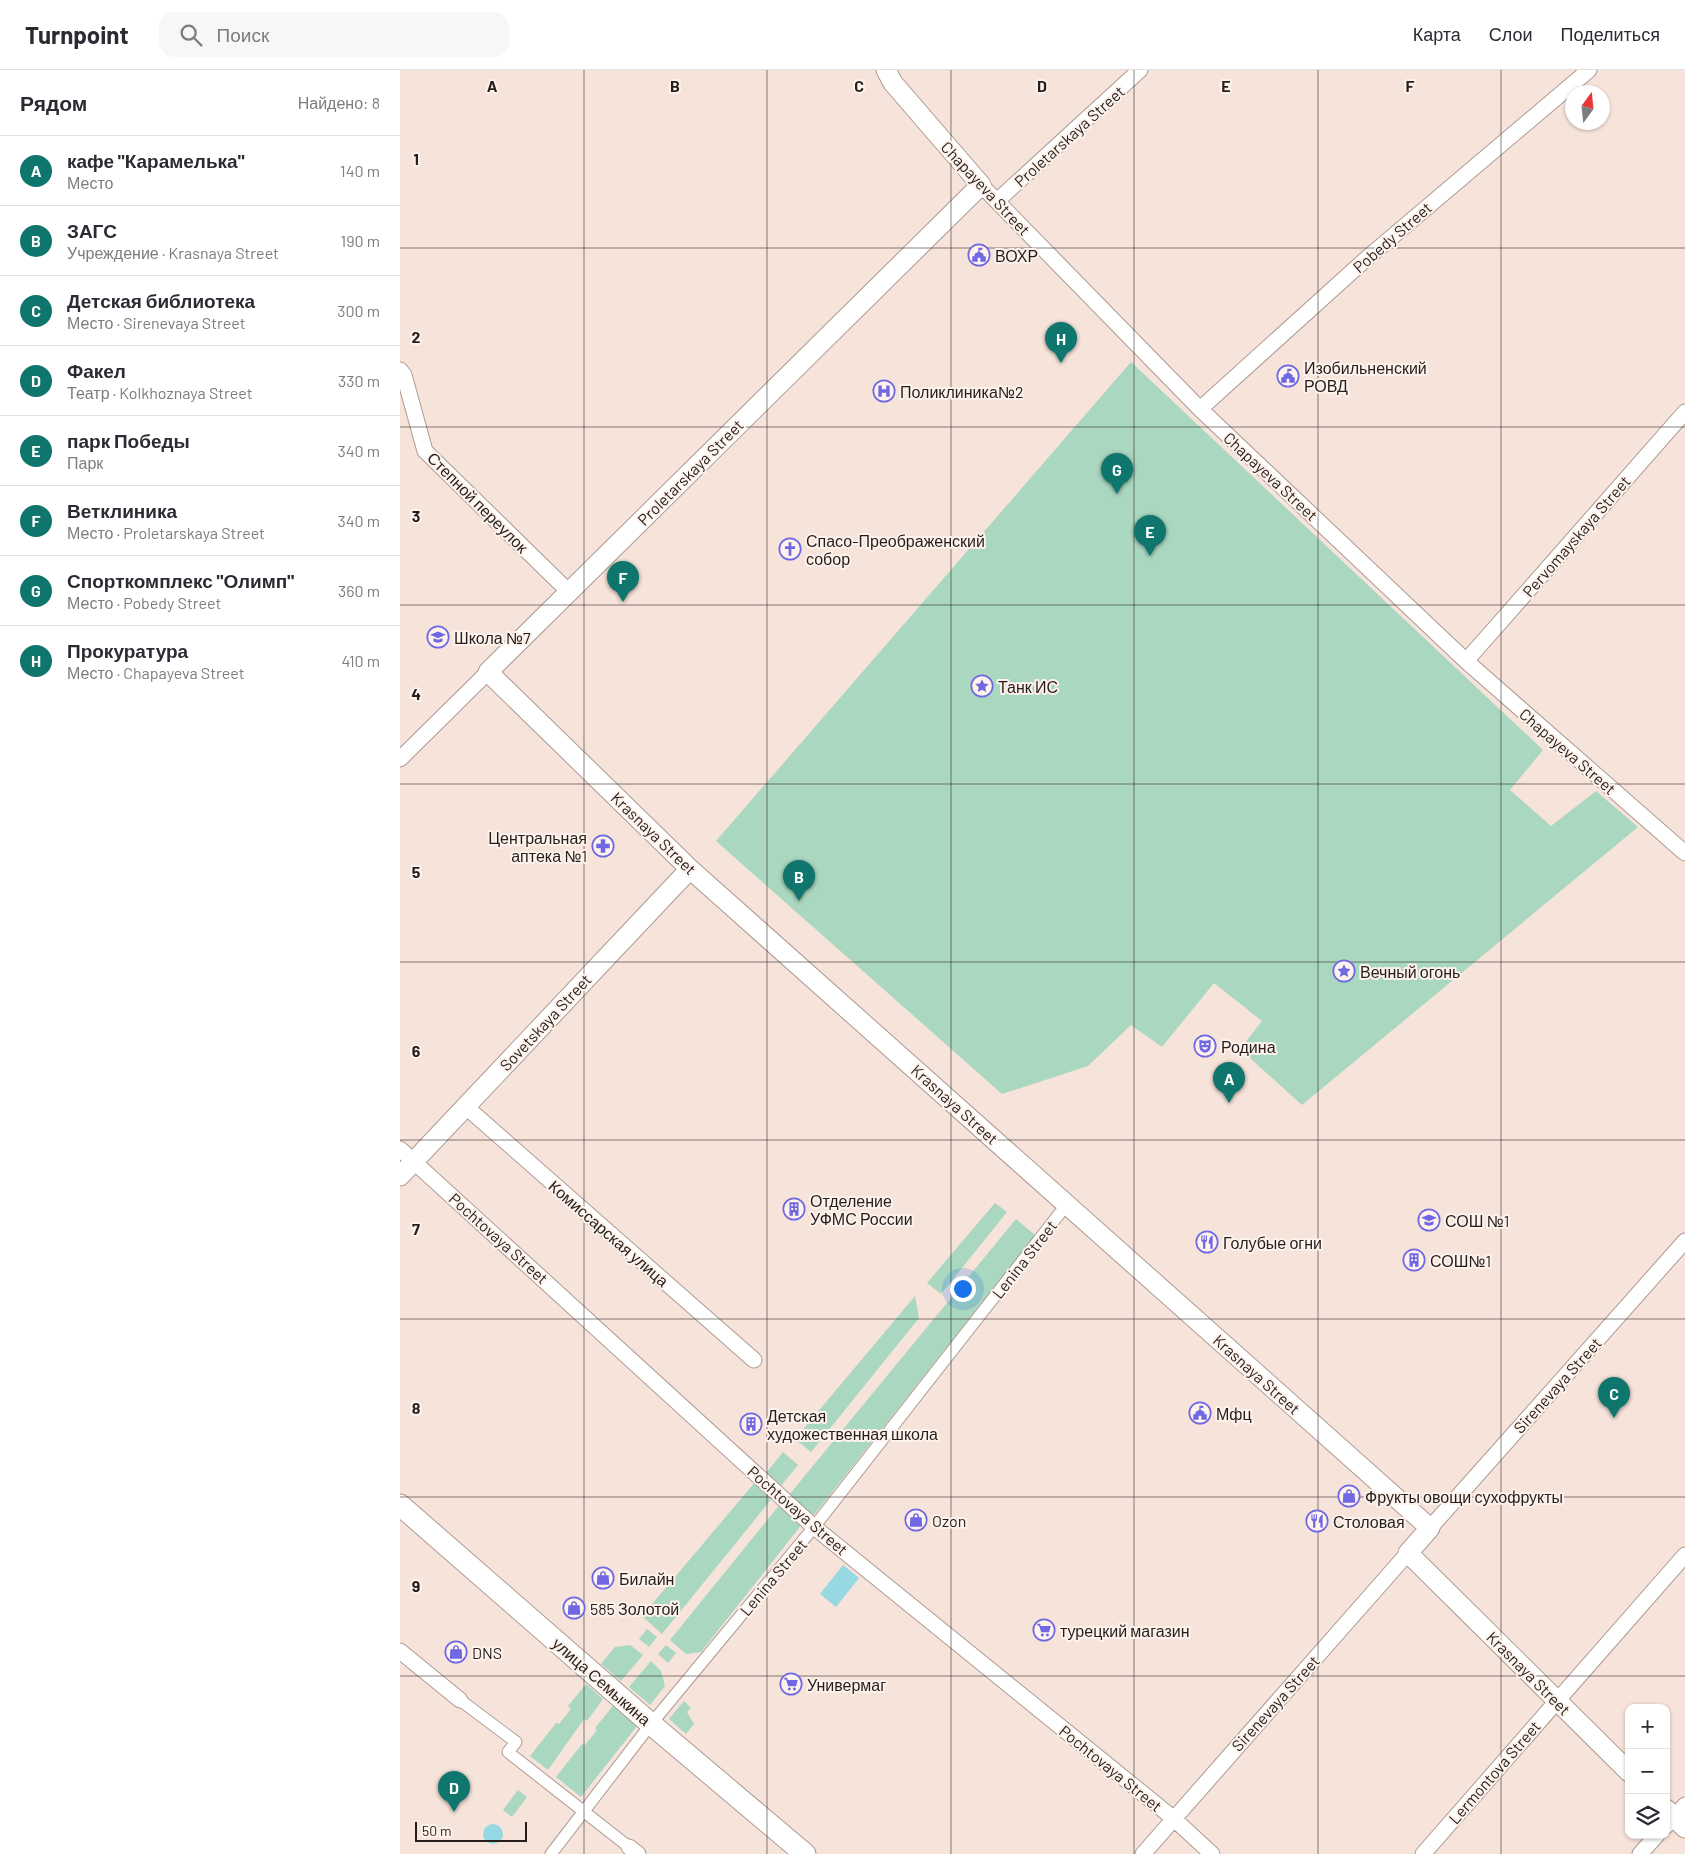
<!DOCTYPE html>
<html lang="ru">
<meta charset="utf-8">
<style>
:root{--surface:#fff;--page:#f7f7f7;--text:#2b2b33;--muted:#7c7c81;--line:#e1e1e2;--accent:#0f766e}
body{margin:0;font-family:Barlow,sans-serif;background:var(--page);color:var(--text)}
.controls{position:absolute;right:15px;bottom:15px;display:grid;overflow:hidden;border-radius:10px;box-shadow:0 1px 4px #0004}
.controls button{width:45px;height:45px;display:grid;place-items:center;padding:0;border:0;border-bottom:1px solid var(--line);background:var(--surface);color:var(--text);font:25px sans-serif}
.compass{position:absolute;left:1165px;top:15px;width:45px;height:45px;border-radius:50%;background:var(--surface);box-shadow:0 1px 4px #0004;rotate:15deg}
.scale{position:absolute;left:15px;bottom:12px;width:112px;box-sizing:border-box;padding-left:5px;border:2px solid #251e1b;border-top:0;font-size:14px;line-height:18px;white-space:nowrap;color:#251e1b;-webkit-text-stroke:4px #fef2ec;paint-order:stroke}
.you{position:absolute;left:562px;top:1218px;width:18px;height:18px;margin:-12px;border:4px solid #fff;border-radius:50%;background:#1a73e8;box-shadow:0 0 0 8px #1a73e833}
.badge{display:grid;place-items:center;width:32px;height:32px;border-radius:50%;background:var(--accent);color:#fff;font-size:16px;font-weight:700}
.pin{position:absolute;translate:-50% -41px;filter:drop-shadow(0 1px 2px #0008)}
.pin::after{content:'';position:absolute;top:26px;width:18px;height:15px;background:inherit;clip-path:polygon(0 0,100% 0,50% 100%)}
.list{margin:0;padding:0;list-style:none}
h2{display:flex;justify-content:space-between;align-items:center;height:65px;margin:0;padding:0 20px;font-size:21px}
h2 small{font-size:16px;font-weight:400;color:var(--muted)}
.list li{display:grid;grid-template-columns:32px 1fr auto;gap:15px;align-items:center;box-sizing:border-box;height:70px;padding:0 20px;border-top:1px solid var(--line)}
.list b{display:block;font-size:19px;white-space:nowrap}
.list p{margin:0;font-size:16px;white-space:nowrap;color:var(--muted)}
.list em{font-size:16px;font-style:normal;color:var(--muted)}
.icon{flex:none;width:28px;height:28px;fill:none;stroke:currentColor;stroke-width:2;stroke-linecap:round;stroke-linejoin:round}
.map{position:relative;flex:none;width:1285px;height:1784px;overflow:hidden}
header{display:flex;align-items:center;gap:30px;box-sizing:border-box;height:70px;padding:0 25px;background:var(--surface);border-bottom:1px solid var(--line)}
header strong{font-size:24px}
nav{display:flex;gap:28px;margin-inline-start:auto;font-size:18px}
.search{width:350px;height:45px;background:var(--page);display:flex;align-items:center;gap:12px;box-sizing:border-box;padding:0 18px;border-radius:15px;color:var(--muted);font-size:19px}
main{display:flex}
aside{flex:1;background:var(--surface)}
.map>svg:first-child{display:block}
.green{fill:#aad7c0}
.water{fill:#96d9e3}
.lines{fill:none;stroke-linecap:round;stroke-linejoin:round}
.pedestrian-casing{stroke:#ad9a92;stroke-width:13}
.minor-casing{stroke:#ad9a92;stroke-width:17}
.tertiary-casing{stroke:#ad9a92;stroke-width:21}
.secondary-casing{stroke:#ad9a92;stroke-width:23}
.pedestrian{stroke:#fff;stroke-width:11}
.minor{stroke:#fff;stroke-width:15}
.tertiary{stroke:#fff;stroke-width:19}
.secondary{stroke:#fff;stroke-width:21}
.grid{fill:none;stroke:#251e1b;stroke-width:1;stroke-opacity:0.55}
.labels{text-anchor:middle;dominant-baseline:central;stroke-width:4;stroke-linejoin:round;paint-order:stroke}
.street-label{font-size:16px;fill:#251e1b;stroke:#fef2ec}
.poi-label{font-size:16px;fill:#251e1b;stroke:#fef2ec;text-anchor:start}
.grid-label{font-size:16px;text-anchor:middle;font-weight:bold;fill:#251e1b;stroke:#fef2ec;stroke-width:4;stroke-linejoin:round;paint-order:stroke}
</style>
<header>
<strong>Turnpoint</strong>
<div class="search"><svg class="icon" aria-label="search" viewBox="0 0 24 24"><circle cx="10" cy="10" r="6"/><path d="M15 15l6 6"/></svg>Поиск</div>
<nav><a>Карта</a><a>Слои</a><a>Поделиться</a></nav>
</header>
<main>
<aside>
<h2>Рядом<small>Найдено: 8</small></h2>
<ul class="list">
<li><span class="badge">A</span><div><b>кафе &quot;Карамелька&quot;</b><p>Место</p></div><em>140 m</em></li>
<li><span class="badge">B</span><div><b>ЗАГС</b><p>Учреждение · Krasnaya Street</p></div><em>190 m</em></li>
<li><span class="badge">C</span><div><b>Детская библиотека</b><p>Место · Sirenevaya Street</p></div><em>300 m</em></li>
<li><span class="badge">D</span><div><b>Факел</b><p>Театр · Kolkhoznaya Street</p></div><em>330 m</em></li>
<li><span class="badge">E</span><div><b>парк Победы</b><p>Парк</p></div><em>340 m</em></li>
<li><span class="badge">F</span><div><b>Ветклиника</b><p>Место · Proletarskaya Street</p></div><em>340 m</em></li>
<li><span class="badge">G</span><div><b>Спорткомплекс &quot;Олимп&quot;</b><p>Место · Pobedy Street</p></div><em>360 m</em></li>
<li><span class="badge">H</span><div><b>Прокуратура</b><p>Место · Chapayeva Street</p></div><em>410 m</em></li>
</ul>
</aside>
<div class="map">
<svg width="1285" height="1784" viewBox="0 0 1285 1784">
<rect width="100%" height="100%" fill="#f6e3da"/>
<path class="green" d="M731 292 1143 680 1110 720 1151 756 1196 721 1238 757 902 1035 840 979 862 951 814 913 762 977 731 955 688 996 602 1024 316 771Z
M595 1133 607 1142 541 1224 527 1213Z
M616 1149 635 1165 414 1445 389 1425Z
M515 1226 519 1248 411 1382 395 1369Z
M383 1382 398 1395 380 1417 366 1403Z
M356 1411 374 1426 262 1564 242 1546Z
M381 1433 403 1453 301 1582 286 1584 270 1570Z
M247 1559 257 1567 249 1577 239 1569Z
M230 1575 243 1585 221 1611 201 1594 215 1577Z
M266 1575 276 1583 268 1593 258 1584Z
M251 1591 261 1601 265 1616 250 1635 229 1617Z
M186 1614 203 1629 187 1651 184 1649 148 1700 130 1686 156 1653 159 1654 171 1639 168 1636Z
M284 1631 291 1638 287 1642 294 1654 286 1664 269 1649Z
M213 1636 237 1656 181 1727 156 1707 182 1674 185 1675 197 1660 195 1658Z
M118 1720 127 1727 112 1747 103 1740Z"/>
<path class="water" d="M443 1495 459 1508 436 1537 420 1524Z
M83 1764a10 10 0 1 1 20 0a10 10 0 1 1-20 0Z"/>
<g class="lines">
<g class="pedestrian-casing">
<path id="pedestrian" d="M60 1630 116 1672 108 1682 229 1777
M151 1784 251 1654 414 1457 667 1134"/>
</g>
<g class="minor-casing">
<path id="minor" d="M581 115 800 339 1066 591 1285 783
M597 131 740 0
M0 300 4 305 25 381 169 522
M800 339 966 189 1189 0
M1066 591 1285 342
M0 689 88 602
M65 1036 354 1290
M0 1079 414 1457 773 1748 812 1784
M1030 1458 1285 1171
M0 1581 60 1630
M1266 1756 1285 1735
M229 1777 238 1784
M743 1784 1008 1483
M1023 1784 1285 1485
M1240 1784 1257 1765"/>
</g>
<g class="tertiary-casing">
<path id="tertiary" d="M486 0 493 13 581 115 88 602 290 799 1030 1458 1008 1483 1229 1702
M0 1106 290 799
M1266 1739 1285 1758"/>
</g>
<g class="secondary-casing">
<path id="secondary" d="M0 1435 251 1654 405 1784"/>
</g>
<use href="#pedestrian" class="pedestrian"/>
<use href="#minor" class="minor"/>
<use href="#tertiary" class="tertiary"/>
<use href="#secondary" class="secondary"/>
</g>
<path class="grid" d="M184 0V1784M367 0V1784M551 0V1784M734 0V1784M918 0V1784M1101 0V1784M0 178H1285M0 357H1285M0 535H1285M0 714H1285M0 892H1285M0 1070H1285M0 1249H1285M0 1427H1285M0 1606H1285"/>
<defs>
<g id="civic-ring" transform="scale(1.125)"><circle r="9.5" fill="#fef2ec" stroke="#6f68e2" stroke-width="1.5"/><path d="M-.6-6.5H3V-4.5H.6V-3L4-1V1h2V6H-6V1h2V-1L-.6-3ZM-1.2 2.5V6h2.4V2.5Z" fill="#6f68e2"/></g>
<g id="hospital-ring" transform="scale(1.125)"><circle r="9.5" fill="#fef2ec" stroke="#6f68e2" stroke-width="1.5"/><path d="M-5-5h3v3.5h4V-5h3V5h-3V1.5h-4V5h-3Z" fill="#6f68e2"/></g>
<g id="church-ring" transform="scale(1.125)"><circle r="9.5" fill="#fef2ec" stroke="#6f68e2" stroke-width="1.5"/><path d="M-1.2-6h2.4v3.5h3.3v2.4h-3.3V6h-2.4V-.1h-3.3v-2.4h3.3Z" fill="#6f68e2"/></g>
<g id="school-ring" transform="scale(1.125)"><circle r="9.5" fill="#fef2ec" stroke="#6f68e2" stroke-width="1.5"/><path d="M0-5L7-2L0 1L-7-2ZM-4 1L0 2.5L4 1V4Q0 6-4 4Z" fill="#6f68e2"/></g>
<g id="sight-ring" transform="scale(1.125)"><circle r="9.5" fill="#fef2ec" stroke="#6f68e2" stroke-width="1.5"/><path d="M0-6L1.8-2.2L6-1.7L2.9 1.2L3.7 5.4L0 3.3L-3.7 5.4L-2.9 1.2L-6-1.7L-1.8-2.2Z" fill="#6f68e2"/></g>
<g id="pharmacy-ring" transform="scale(1.125)"><circle r="9.5" fill="#fef2ec" stroke="#6f68e2" stroke-width="1.5"/><path d="M-2-6h4v4h4v4h-4v4h-4v-4h-4v-4h4Z" fill="#6f68e2"/></g>
<g id="theatre-ring" transform="scale(1.125)"><circle r="9.5" fill="#fef2ec" stroke="#6f68e2" stroke-width="1.5"/><path d="M-5-5.5Q0-4 5-5.5V0Q5 5 0 6Q-5 5-5 0ZM-3.3-2.5H-1v1.5H-3.3ZM1-2.5H3.3v1.5H1ZM-2.8 1Q0 5.5 2.8 1Z" fill="#6f68e2"/></g>
<g id="building-ring" transform="scale(1.125)"><circle r="9.5" fill="#fef2ec" stroke="#6f68e2" stroke-width="1.5"/><path d="M-4-6H4V6H1V3H-1V6H-4ZM-2.5-4.3h1.7v1.8h-1.7ZM.8-4.3h1.7v1.8H.8ZM-2.5-1h1.7V.8h-1.7ZM.8-1h1.7V.8H.8Z" fill="#6f68e2"/></g>
<g id="restaurant-ring" transform="scale(1.125)"><circle r="9.5" fill="#fef2ec" stroke="#6f68e2" stroke-width="1.5"/><path d="M-5-6h1v4h1v-4h1v4h1v-4h1v5L-1.5 .5V6h-2V.5L-5-1ZM5-6V6H3V1.5H1.5Q1.5-4 5-6Z" fill="#6f68e2"/></g>
<g id="shop-ring" transform="scale(1.125)"><circle r="9.5" fill="#fef2ec" stroke="#6f68e2" stroke-width="1.5"/><path d="M-5-2.5h2.3a2.7 3.5 0 0 1 5.4 0H5L5.5 6h-11ZM-1.5-2.5h3a1.5 2.3 0 0 0-3 0Z" fill="#6f68e2"/></g>
<g id="supermarket-ring" transform="scale(1.125)"><circle r="9.5" fill="#fef2ec" stroke="#6f68e2" stroke-width="1.5"/><path d="M-6-5.5h2.5l.6 2H6L4.5 2H-2.5L-4.4-4H-6ZM-1.5 3.2a1.3 1.3 0 1 0 .1 0ZM3 3.2a1.3 1.3 0 1 0 .1 0Z" fill="#6f68e2"/></g>
</defs>
<g fill-rule="evenodd">
<use href="#civic-ring" x="579" y="185"/>
<use href="#civic-ring" x="888" y="306"/>
<use href="#hospital-ring" x="484" y="321"/>
<use href="#church-ring" x="390" y="479"/>
<use href="#school-ring" x="38" y="567"/>
<use href="#sight-ring" x="582" y="616"/>
<use href="#pharmacy-ring" x="203" y="776"/>
<use href="#sight-ring" x="944" y="901"/>
<use href="#theatre-ring" x="805" y="976"/>
<use href="#building-ring" x="394" y="1139"/>
<use href="#school-ring" x="1029" y="1150"/>
<use href="#restaurant-ring" x="807" y="1172"/>
<use href="#building-ring" x="1014" y="1190"/>
<use href="#civic-ring" x="800" y="1343"/>
<use href="#building-ring" x="351" y="1354"/>
<use href="#shop-ring" x="949" y="1426"/>
<use href="#shop-ring" x="516" y="1450"/>
<use href="#restaurant-ring" x="917" y="1451"/>
<use href="#shop-ring" x="203" y="1508"/>
<use href="#shop-ring" x="174" y="1538"/>
<use href="#supermarket-ring" x="644" y="1560"/>
<use href="#shop-ring" x="56" y="1582"/>
<use href="#supermarket-ring" x="391" y="1614"/>
</g>
<g class="labels">
<g class="street-label">
<text transform="translate(669 66) rotate(-42)">Proletarskaya Street</text>
<text transform="translate(586 118) rotate(47)">Chapayeva Street</text>
<text transform="translate(992 167) rotate(-41)">Pobedy Street</text>
<text transform="translate(290 402) rotate(-45)">Proletarskaya Street</text>
<text transform="translate(871 406) rotate(43)">Chapayeva Street</text>
<text transform="translate(78 432) rotate(45)">Степной переулок</text>
<text transform="translate(1176 466) rotate(-49)">Pervomayskaya Street</text>
<text transform="translate(1168 681) rotate(41)">Chapayeva Street</text>
<text transform="translate(254 763) rotate(44)">Krasnaya Street</text>
<text transform="translate(145 952) rotate(-47)">Sovetskaya Street</text>
<text transform="translate(555 1034) rotate(42)">Krasnaya Street</text>
<text transform="translate(209 1163) rotate(41)">Комиссарская улица</text>
<text transform="translate(99 1168) rotate(42)">Pochtovaya Street</text>
<text transform="translate(624 1189) rotate(-52)">Lenina Street</text>
<text transform="translate(857 1304) rotate(42)">Krasnaya Street</text>
<text transform="translate(1157 1315) rotate(-48)">Sirenevaya Street</text>
<text transform="translate(398 1440) rotate(41)">Pochtovaya Street</text>
<text transform="translate(373 1507) rotate(-50)">Lenina Street</text>
<text transform="translate(1129 1603) rotate(45)">Krasnaya Street</text>
<text transform="translate(202 1611) rotate(41)">улица Семыкина</text>
<text transform="translate(875 1633) rotate(-48)">Sirenevaya Street</text>
<text transform="translate(711 1698) rotate(39)">Pochtovaya Street</text>
<text transform="translate(1094 1702) rotate(-49)">Lermontova Street</text>
</g>
<g class="poi-label">
<text x="595" y="185">ВОХР</text>
<text x="904" y="297">Изобильненский<tspan x="904" dy="18">РОВД</tspan></text>
<text x="500" y="321">Поликлиника№2</text>
<text x="406" y="470">Спасо-Преображенский<tspan x="406" dy="18">собор</tspan></text>
<text x="54" y="567">Школа №7</text>
<text x="598" y="616">Танк ИС</text>
<text x="187" y="767" text-anchor="end">Центральная<tspan x="187" dy="18">аптека №1</tspan></text>
<text x="960" y="901">Вечный огонь</text>
<text x="821" y="976">Родина</text>
<text x="410" y="1130">Отделение<tspan x="410" dy="18">УФМС России</tspan></text>
<text x="1045" y="1150">СОШ №1</text>
<text x="823" y="1172">Голубые огни</text>
<text x="1030" y="1190">СОШ№1</text>
<text x="816" y="1343">Мфц</text>
<text x="367" y="1345">Детская<tspan x="367" dy="18">художественная школа</tspan></text>
<text x="965" y="1426">Фрукты овощи сухофрукты</text>
<text x="532" y="1450">Ozon</text>
<text x="933" y="1451">Столовая</text>
<text x="219" y="1508">Билайн</text>
<text x="190" y="1538">585 Золотой</text>
<text x="660" y="1560">турецкий магазин</text>
<text x="72" y="1582">DNS</text>
<text x="407" y="1614">Универмаг</text>
</g>
</g>
<g class="grid-label">
<text x="92" y="22">A</text>
<text x="275" y="22">B</text>
<text x="459" y="22">C</text>
<text x="642" y="22">D</text>
<text x="826" y="22">E</text>
<text x="1010" y="22">F</text>
<text x="16" y="95">1</text>
<text x="16" y="273">2</text>
<text x="16" y="452">3</text>
<text x="16" y="630">4</text>
<text x="16" y="808">5</text>
<text x="16" y="987">6</text>
<text x="16" y="1165">7</text>
<text x="16" y="1344">8</text>
<text x="16" y="1522">9</text>
</g>
</svg>
<div class="controls">
<button>+</button>
<button>−</button>
<button><svg class="icon" aria-label="layers" viewBox="0 0 24 24"><path d="M12 4l9 5-9 5-9-5zM3 14l9 5 9-5"/></svg></button>
</div>
<svg class="compass" viewBox="-18 -18 36 36"><path d="M0-13l5 13h-10z" fill="#e53935"/><path d="M0 13l5-13h-10z" fill="#7c7c81"/></svg>
<div class="scale">50 m</div>
<div class="you"></div>
<div class="pin badge" style="left:829px;top:1033px">A</div>
<div class="pin badge" style="left:399px;top:831px">B</div>
<div class="pin badge" style="left:1214px;top:1348px">C</div>
<div class="pin badge" style="left:54px;top:1742px">D</div>
<div class="pin badge" style="left:750px;top:486px">E</div>
<div class="pin badge" style="left:223px;top:532px">F</div>
<div class="pin badge" style="left:717px;top:424px">G</div>
<div class="pin badge" style="left:661px;top:293px">H</div>
</div>
</main>
